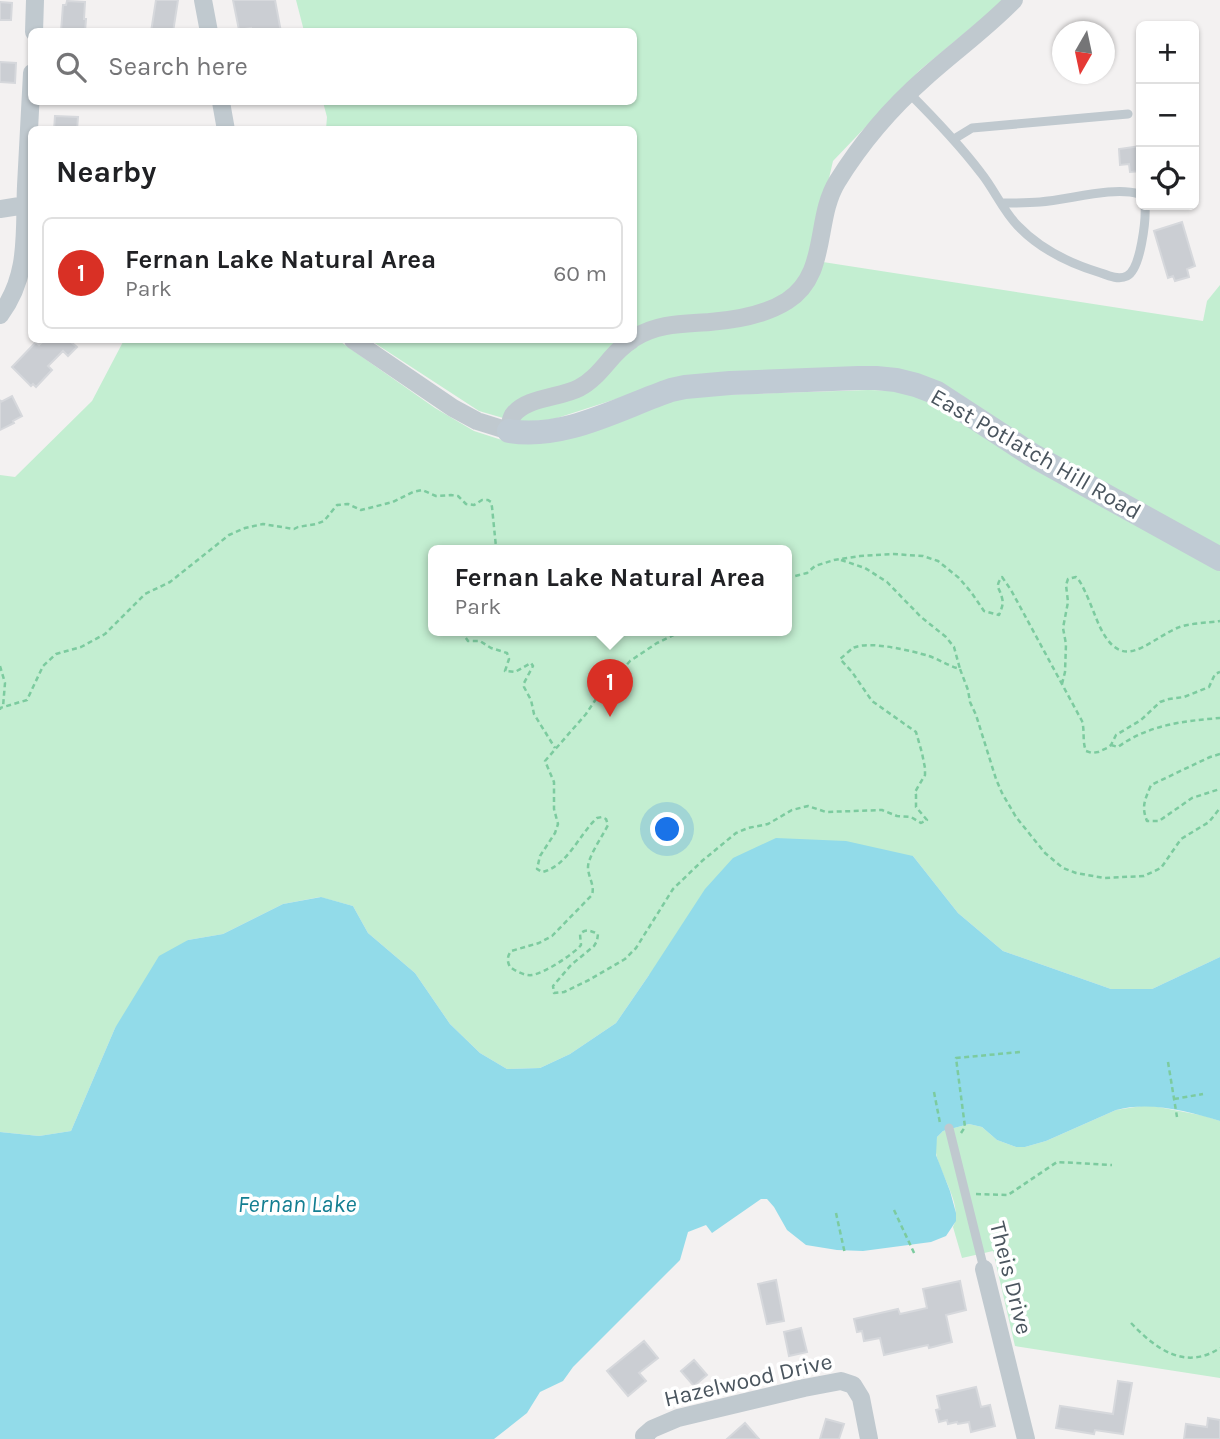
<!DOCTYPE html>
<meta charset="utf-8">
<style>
:root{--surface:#fff;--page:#f6f6f6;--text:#202124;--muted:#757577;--line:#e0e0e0;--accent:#d93025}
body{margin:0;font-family:Karla,sans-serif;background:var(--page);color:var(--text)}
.controls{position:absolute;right:21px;top:21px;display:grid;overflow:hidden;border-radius:10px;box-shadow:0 2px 5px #0004}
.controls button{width:63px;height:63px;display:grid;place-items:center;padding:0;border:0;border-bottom:2px solid var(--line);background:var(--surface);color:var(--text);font:35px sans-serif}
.compass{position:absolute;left:1052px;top:21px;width:63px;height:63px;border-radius:50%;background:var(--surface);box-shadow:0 2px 5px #0004;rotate:189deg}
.you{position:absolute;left:668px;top:830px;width:24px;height:24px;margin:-18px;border:5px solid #fff;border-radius:50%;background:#1a73e8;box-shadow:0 0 0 10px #1a73e833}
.badge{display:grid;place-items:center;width:46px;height:46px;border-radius:50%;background:var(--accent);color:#fff;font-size:23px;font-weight:700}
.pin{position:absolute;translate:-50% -58px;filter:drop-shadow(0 2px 4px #0008)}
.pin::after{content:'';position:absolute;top:37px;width:24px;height:21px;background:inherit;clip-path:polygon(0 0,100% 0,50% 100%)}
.popup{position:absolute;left:428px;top:545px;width:364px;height:91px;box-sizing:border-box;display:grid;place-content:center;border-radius:10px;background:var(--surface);filter:drop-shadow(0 2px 5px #0005);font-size:23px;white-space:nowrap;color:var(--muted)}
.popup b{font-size:26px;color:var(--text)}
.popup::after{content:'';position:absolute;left:50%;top:100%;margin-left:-14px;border:14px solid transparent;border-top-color:var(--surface)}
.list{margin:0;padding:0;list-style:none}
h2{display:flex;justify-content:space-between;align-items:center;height:91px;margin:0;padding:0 28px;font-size:30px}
h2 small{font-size:23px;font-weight:400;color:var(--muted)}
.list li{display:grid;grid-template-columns:46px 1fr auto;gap:21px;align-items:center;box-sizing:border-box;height:112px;margin:0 14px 14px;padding:0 14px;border:2px solid var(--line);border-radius:10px}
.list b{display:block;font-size:26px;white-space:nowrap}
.list p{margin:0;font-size:23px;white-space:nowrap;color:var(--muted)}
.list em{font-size:23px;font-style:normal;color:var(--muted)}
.icon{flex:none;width:38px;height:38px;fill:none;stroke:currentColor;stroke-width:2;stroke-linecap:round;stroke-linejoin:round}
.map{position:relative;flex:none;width:1220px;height:1439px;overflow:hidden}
.search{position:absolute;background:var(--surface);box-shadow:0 2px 5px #0004;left:28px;top:28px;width:609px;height:77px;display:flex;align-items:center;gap:18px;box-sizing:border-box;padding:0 24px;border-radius:10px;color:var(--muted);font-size:26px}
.panel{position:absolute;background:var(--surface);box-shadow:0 2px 5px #0004;left:28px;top:126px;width:609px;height:217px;border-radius:10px}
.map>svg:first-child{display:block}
.green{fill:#c3eed1;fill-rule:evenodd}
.water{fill:#92dbe9}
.building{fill:#cbced3;stroke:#d6d8dc;stroke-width:2}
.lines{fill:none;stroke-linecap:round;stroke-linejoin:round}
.path{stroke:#7ccb9f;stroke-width:2.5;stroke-dasharray:5 3.5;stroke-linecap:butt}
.lane{stroke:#c0c9cf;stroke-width:9}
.street{stroke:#c0c9cf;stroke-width:18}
.secondary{stroke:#c0cbd4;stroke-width:24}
.labels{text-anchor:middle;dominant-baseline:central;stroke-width:7;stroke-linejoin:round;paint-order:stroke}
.street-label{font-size:23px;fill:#4a555e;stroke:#fff}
.water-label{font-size:24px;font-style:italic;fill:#137e91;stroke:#fff}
</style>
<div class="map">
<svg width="1220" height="1439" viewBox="0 0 1220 1439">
<rect width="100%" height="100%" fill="#f3f1f1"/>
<path class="green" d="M296 0H1002L995 8 920 70 833 161 810 260 1203 321 1207 301 1220 285V546L1037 446 947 387 678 379 551 420 517 422 479 411 370 340H634V130L326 129 327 117 323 102H634V32L304 31Z
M124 340H338L435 408 474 431 505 441 690 396 868 390 903 391 936 403 1220 569V957L1152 989H1111L1003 951 958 913 913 856 649 975 616 1023 570 1054 540 1068 507 1069 480 1053 450 1024 415 973 368 933 353 906 320 897 283 904 223 934 188 940 115 1028 71 1131 39 1136 0 1132V475L15 477 92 401ZM433 551H787V631H433Z
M1148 1105 1205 1116 1220 1121V1378L1015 1346 993 1251 962 1258 953 1227C964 1206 940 1175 936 1153 935 1148 936 1142 937 1137L943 1131 969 1124 982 1127 997 1140 1016 1147H1025L1046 1141 1116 1110Z"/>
<path class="water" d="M776 838 846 841 913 856 958 913 1003 951 1111 989H1152L1220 957V1121C1188 1111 1149 1101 1116 1110L1046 1141 1025 1147H1016L997 1140 982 1127 969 1124 943 1131 937 1137 936 1155 950 1191 956 1213V1221L946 1236 931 1242 863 1251 837 1250 806 1245 787 1230 774 1207 767 1199H761L712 1233 706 1225 688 1232 680 1260 573 1367 563 1381 540 1392 527 1413 494 1439H0V1132L39 1136 71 1131 115 1028 159 956 188 940 223 934 283 904 321 897 353 906 368 933 415 973 450 1024 480 1053 507 1069 540 1068 570 1054 616 1023 649 975 705 889 733 858Z"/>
<path class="building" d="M156 0H178L173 32H151Z
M233 0H275L281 32H251V28L239 30Z
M67 1 85 2 84 19H86L85 32H61L63 5H66Z
M0 2 12 3 11 20H0Z
M0 62 16 63 15 83 0 82Z
M55 116 78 117 77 130H54Z
M1141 146V171L1130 172 1129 164 1120 165 1119 149Z
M1182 222 1195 266 1187 269 1189 277 1175 281 1173 276 1168 278 1154 231Z
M44 340H74L71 342 77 347 68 356 63 351 48 366 52 370 36 387 33 384 31 386 12 367 36 342 39 345Z
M12 396 22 416 13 421 14 423 0 430V400L1 402Z
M776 1280 784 1321 767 1324 758 1284Z
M960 1281 966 1310 946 1315 952 1342 929 1348 928 1345 884 1355 880 1338 864 1341 862 1331 857 1332 854 1319 898 1309 900 1314 927 1308 923 1289Z
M801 1328 807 1352 789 1356 784 1332Z
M644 1341 658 1358 639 1373 646 1381 628 1396 607 1371Z
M694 1360 707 1375 694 1386 681 1371Z
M1118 1381 1132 1383 1123 1434 1095 1430 1094 1434 1056 1428 1060 1406 1113 1414Z
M976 1387 981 1407 990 1405 995 1426 971 1432 969 1422 958 1424 957 1422 948 1424 947 1420 939 1422 936 1410 940 1409 937 1396Z
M1208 1418 1220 1420V1439H1184L1186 1424 1207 1427Z
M826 1419 844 1424 839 1439H820Z
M745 1423 759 1439H727Z"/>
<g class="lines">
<path class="path" d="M841 560 865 568 887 582 921 617 946 637 954 647 960 669
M787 578 807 573 815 566 834 560 860 556 893 554 923 556 938 561 959 578 971 592 984 611 999 615C1001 610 1004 604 1002 598 1000 588 994 587 1002 577L1011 590 1082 721C1085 731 1082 741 1086 751L1092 753 1098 752 1107 748 1111 745 1116 735 1141 720 1160 702 1169 699 1184 697 1209 687 1215 674 1220 672
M461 631 468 641H480L491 648 507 653 509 659 505 671 515 672 531 663 533 666 524 683V687L531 700 534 714 555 748
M682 631 657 643 630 661 606 689 596 699 586 714 545 761 554 782V809L558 824 555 833 540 856 537 869 542 872C567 867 580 833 597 818L602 817 606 819 608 825C603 835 588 857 588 867 588 877 595 885 592 895L552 936 539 943 511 951C507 957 507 961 510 967 516 971 524 976 532 975 543 974 574 954 581 945L580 934C586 928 591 931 598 934L597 941 594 946 571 965 553 986 554 993 564 992 589 980 625 959 636 948 673 889 702 861 736 833 748 828 768 824 792 810 808 806 826 812 882 810 897 816 911 817 921 823 927 820 916 807V795L915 792 925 775V768L922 753 916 732 872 701 852 672 840 659C844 656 849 651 853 648 869 640 912 651 929 656 940 660 949 666 960 669L968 690 970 702 976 715 996 779 1002 793 1016 817 1045 853 1063 868 1076 873 1104 878 1144 876 1161 868 1181 839 1209 822 1220 808
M0 666 5 683 3 707
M1062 684 1065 672 1066 644 1063 628 1068 602 1066 585 1068 579 1076 577C1083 582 1094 614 1099 625 1122 674 1144 643 1177 628 1188 623 1208 623 1220 621
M0 710V708L27 700 43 666 56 654 81 647 105 634 145 594 170 582 229 535 245 528 263 524 294 529 298 527 316 524 324 521 337 505 348 504 361 510 393 502 413 492 422 490 436 496 451 495 458 496 466 504 474 505 482 500H488L491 502 492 507 496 547 494 551
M1111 745 1118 747C1148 725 1183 721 1220 718
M1220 754 1210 757 1151 785C1145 800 1141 806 1147 821H1159L1192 798 1220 789
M1168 1062 1177 1117
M934 1092 940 1123
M1174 1099 1203 1094
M961 1133 965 1127 956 1058 1020 1052
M976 1194 1008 1195 1057 1162 1112 1165
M894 1210 915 1255
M836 1213 845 1254
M1131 1323C1156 1349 1185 1371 1220 1348"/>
<path class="lane" d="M909 93C935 119 959 144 981 173 994 189 1003 211 1018 226 1041 250 1071 264 1101 273 1109 276 1119 280 1127 276 1141 269 1146 219 1145 205
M954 139 972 128 1128 114
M1002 203C1014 203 1028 203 1040 202 1069 200 1113 186 1139 194L1141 198
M949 1128 984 1269"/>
<path class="street" d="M203 0 209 32
M34 32 35 0
M221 102 226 130
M0 209 32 204
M0 315C30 275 24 232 26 186 28 148 30 111 32 73
M634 338C658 323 683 324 710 322 735 320 765 315 787 301 829 274 814 220 837 182 861 143 892 107 926 77 955 51 987 28 1014 0
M353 340 453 408 477 421 509 431C510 425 510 420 513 415 526 397 560 398 579 388 601 377 611 352 632 340
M984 1269 1026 1439
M646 1439 644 1436 652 1429 678 1418 804 1388 841 1381 853 1385 861 1398 869 1439"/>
<path class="secondary" d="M509 431C565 440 619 408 671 390L685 387 730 383 858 378H876L896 380 916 385 937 393 1032 455 1220 559"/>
</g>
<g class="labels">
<g class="street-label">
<text transform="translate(1036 454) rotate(30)">East Potlatch Hill Road</text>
<text transform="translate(1011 1278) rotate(76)">Theis Drive</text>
<text transform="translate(748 1380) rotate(-13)">Hazelwood Drive</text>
</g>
<g class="water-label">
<text x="297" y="1204">Fernan Lake</text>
</g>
</g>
</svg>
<div class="controls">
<button>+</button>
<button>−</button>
<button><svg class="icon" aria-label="locate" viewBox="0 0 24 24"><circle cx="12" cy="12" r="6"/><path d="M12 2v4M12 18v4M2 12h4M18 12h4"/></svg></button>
</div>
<svg class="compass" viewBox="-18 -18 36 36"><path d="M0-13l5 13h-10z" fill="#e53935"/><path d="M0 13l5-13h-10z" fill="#757577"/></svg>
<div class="you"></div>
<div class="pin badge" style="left:610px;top:717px">1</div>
<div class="popup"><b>Fernan Lake Natural Area</b>Park</div>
<div class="search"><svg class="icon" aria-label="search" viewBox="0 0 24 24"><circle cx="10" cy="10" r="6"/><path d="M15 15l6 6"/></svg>Search here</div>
<section class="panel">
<h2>Nearby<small></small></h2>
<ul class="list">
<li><span class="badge">1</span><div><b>Fernan Lake Natural Area</b><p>Park</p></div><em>60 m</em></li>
</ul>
</section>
</div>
